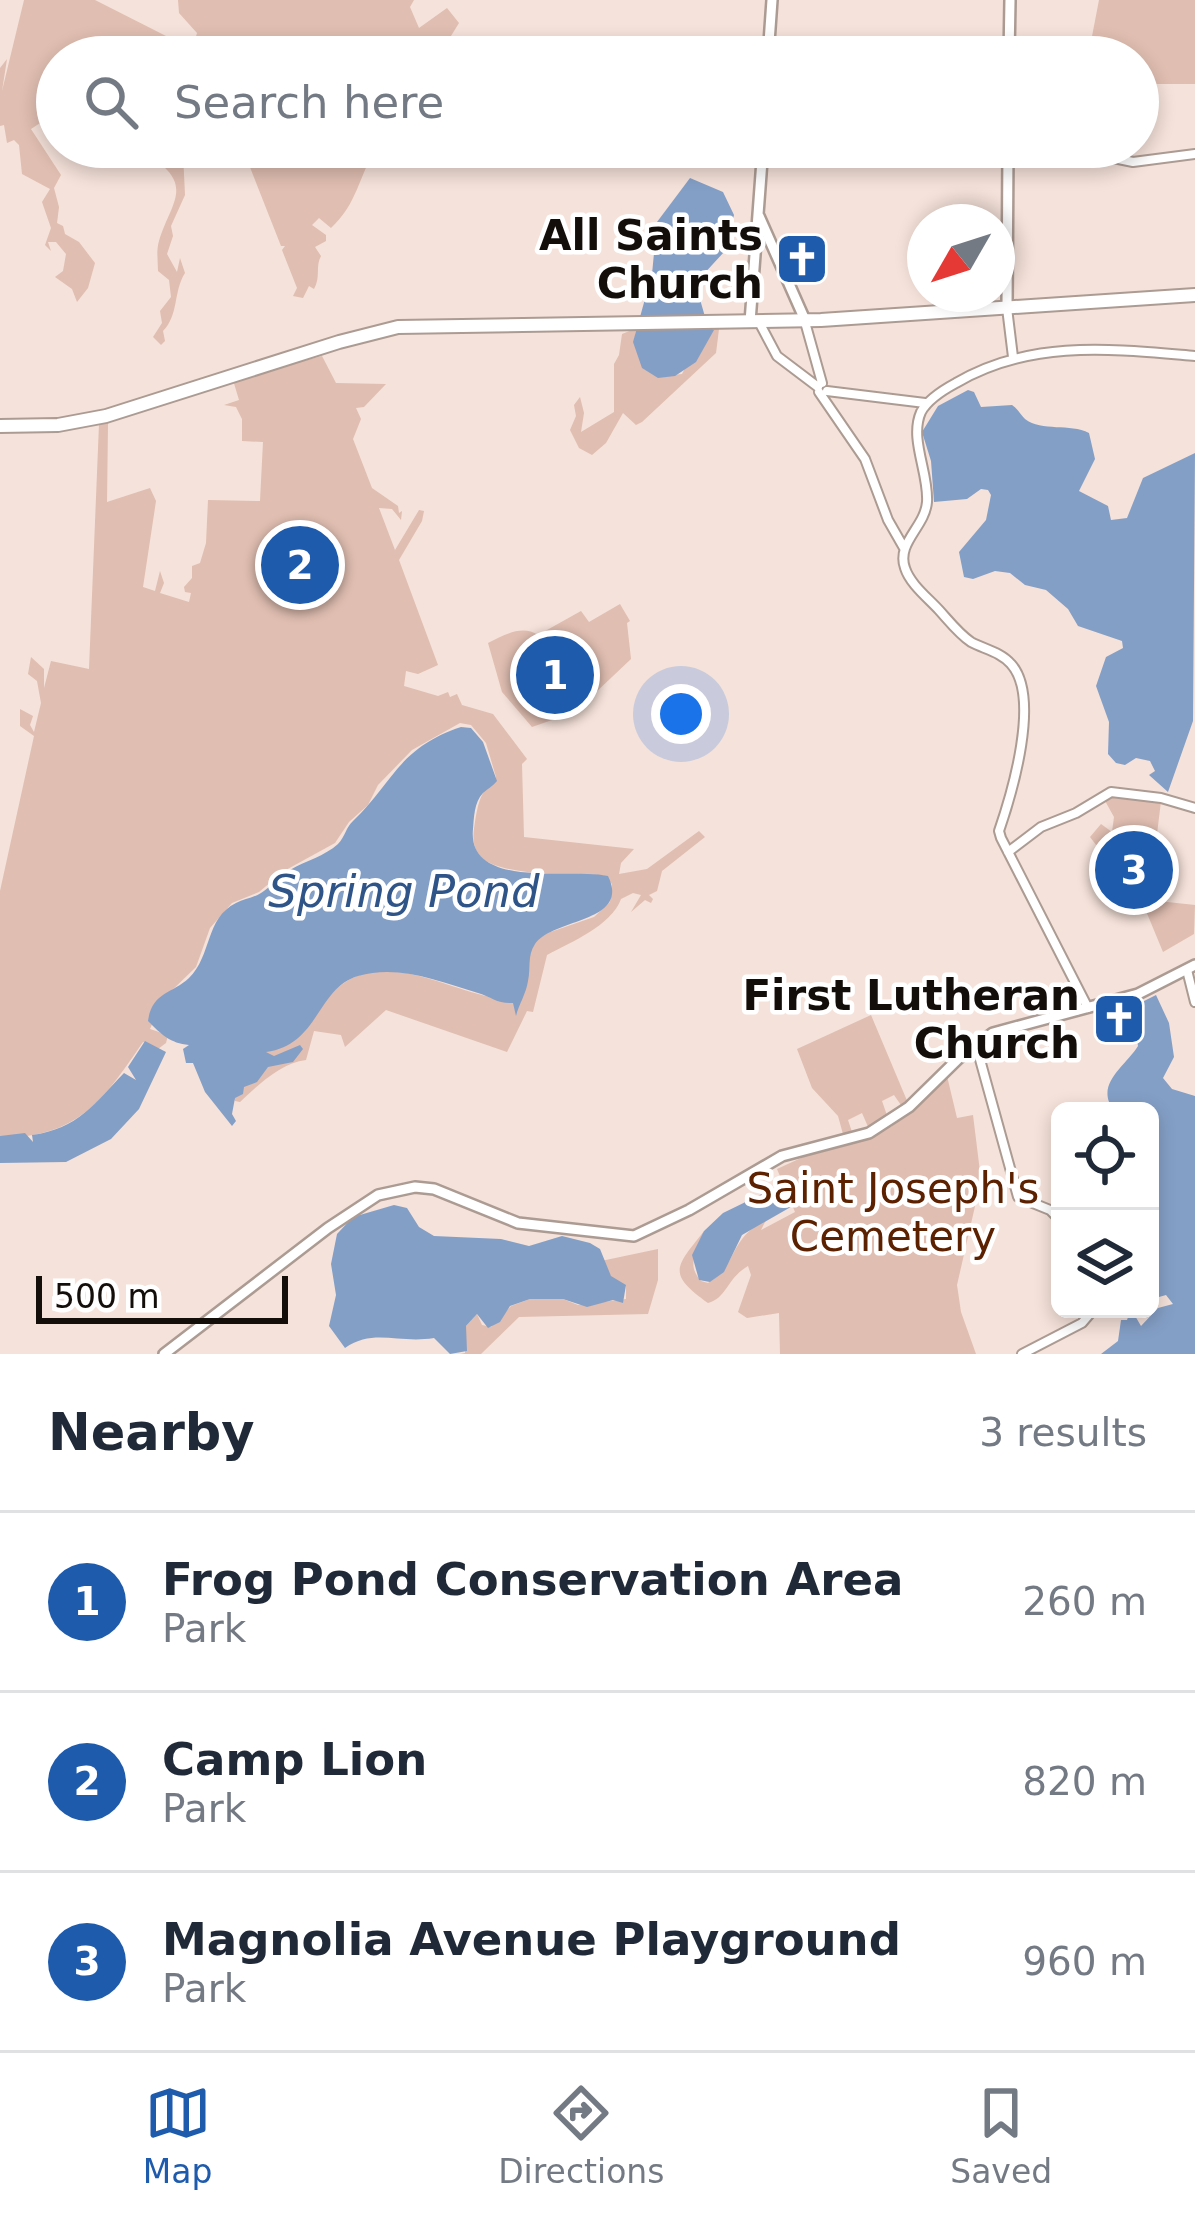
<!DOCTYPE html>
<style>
:root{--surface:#fff;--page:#f2f2f3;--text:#1f2937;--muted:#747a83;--line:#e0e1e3;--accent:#1f5bac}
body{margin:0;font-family:"DejaVu Sans",sans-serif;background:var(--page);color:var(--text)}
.controls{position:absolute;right:36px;bottom:36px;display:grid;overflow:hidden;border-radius:18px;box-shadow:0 6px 18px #0003}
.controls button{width:108px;height:108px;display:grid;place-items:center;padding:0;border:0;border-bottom:3px solid var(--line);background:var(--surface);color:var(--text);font:60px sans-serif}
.compass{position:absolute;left:907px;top:204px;width:108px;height:108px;border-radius:50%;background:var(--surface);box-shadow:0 6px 18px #0003;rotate:231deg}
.scale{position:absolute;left:36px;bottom:30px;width:252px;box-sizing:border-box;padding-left:12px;border:6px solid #140e0b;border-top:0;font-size:33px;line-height:42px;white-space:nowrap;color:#140e0b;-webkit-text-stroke:9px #fff;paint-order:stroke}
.you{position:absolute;left:681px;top:714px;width:42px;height:42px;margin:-30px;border:9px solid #fff;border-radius:50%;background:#1a73e8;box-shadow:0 0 0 18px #1a73e833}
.badge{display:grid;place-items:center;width:78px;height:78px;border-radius:50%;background:var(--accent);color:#fff;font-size:39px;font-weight:700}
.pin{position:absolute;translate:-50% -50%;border:6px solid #fff;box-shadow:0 3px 12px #0006}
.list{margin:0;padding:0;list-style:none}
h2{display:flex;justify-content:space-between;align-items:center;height:156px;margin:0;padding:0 48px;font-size:51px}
h2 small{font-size:39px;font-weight:400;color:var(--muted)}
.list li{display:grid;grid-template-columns:78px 1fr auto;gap:36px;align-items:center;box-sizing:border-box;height:180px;padding:0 48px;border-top:3px solid var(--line)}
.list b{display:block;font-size:45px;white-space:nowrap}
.list p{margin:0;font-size:39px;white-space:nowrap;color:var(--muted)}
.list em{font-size:39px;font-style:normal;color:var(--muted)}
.icon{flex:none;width:66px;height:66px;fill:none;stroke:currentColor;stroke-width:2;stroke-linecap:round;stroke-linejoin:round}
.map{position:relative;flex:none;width:1195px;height:1354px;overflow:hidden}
.search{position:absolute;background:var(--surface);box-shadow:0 6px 18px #0003;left:36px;right:36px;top:36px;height:132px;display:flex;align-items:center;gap:30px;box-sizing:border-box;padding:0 42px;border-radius:66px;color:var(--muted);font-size:45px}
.sheet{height:696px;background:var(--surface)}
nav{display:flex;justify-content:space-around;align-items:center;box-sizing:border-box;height:168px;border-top:3px solid var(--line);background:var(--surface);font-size:33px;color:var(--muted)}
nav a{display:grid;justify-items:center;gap:6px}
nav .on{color:var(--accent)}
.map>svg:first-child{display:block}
.green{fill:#e0beb1}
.water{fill:#849fc6}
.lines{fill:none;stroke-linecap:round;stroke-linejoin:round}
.tertiary-casing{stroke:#ac9b93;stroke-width:12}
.secondary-casing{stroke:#ac9b93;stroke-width:14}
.primary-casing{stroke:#ac9b93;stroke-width:16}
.tertiary{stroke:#fff;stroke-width:8}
.secondary{stroke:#fff;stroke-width:9}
.primary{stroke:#fff;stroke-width:12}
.labels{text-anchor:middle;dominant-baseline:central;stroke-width:9;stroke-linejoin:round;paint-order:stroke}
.poi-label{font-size:42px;font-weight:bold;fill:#140e0b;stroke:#fff;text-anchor:end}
.park-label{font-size:42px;fill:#5c2101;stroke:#fff}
.water-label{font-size:45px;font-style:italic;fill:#2f5488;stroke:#fff}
</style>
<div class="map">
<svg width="1195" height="1354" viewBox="0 0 1195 1354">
<rect width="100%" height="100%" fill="#f5e2da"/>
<path class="green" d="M24 0H95L170 38 146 57H57V112L31 129 61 175 54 188 59 207 57 223 63 226 65 234 79 242 95 263 88 288 77 302 72 289 55 277 63 271 66 254 56 242H48L51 251 45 245 51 228 42 202 50 189 22 174 19 145 14 140 7 143 4 125 0 126V68L7 59 2 91Z
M178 0H414L410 7 419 28 447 8 459 23 438 57H207L203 46 196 57H190L197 33 179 13Z
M1099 0H1195V84H1138V57H1088Z
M168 147 183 153 185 195 171 226 173 236 167 254 177 272 180 258 185 273C173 292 179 315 163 331L165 341 161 345 153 337 162 323 160 311 171 297 169 280 158 271C158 261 156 251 159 241 169 207 190 190 163 166L170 155Z
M242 147H377C358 177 358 203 331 228L319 218 312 225 326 235V241L315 247 321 256C315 267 321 277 314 289L309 286 303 298 293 296 297 288 282 250 285 246H281Z
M637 328C630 350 643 369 664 376L682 374 706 328 719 329 716 353 642 422 636 425 623 413 606 443 592 455 579 448 570 430 576 416 574 405 580 397 584 413 581 432 614 412V364L619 355 622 334Z
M322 356 336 383 386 384 364 407 356 408 361 419 353 439 372 488 398 506 399 513 402 511 401 520 392 509 379 508 395 550 419 510 424 511 422 521 399 560 438 665 418 674 406 671 404 686 438 696 448 692 450 697 457 694 462 705 493 714 527 759 522 764 524 837 634 849 621 863 619 874 647 869 699 831 705 837 662 871 657 891 649 895 653 899 651 903 645 900 631 912 641 895 633 893 621 899C611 926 571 942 547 955L533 1012 527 1011 507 1052 386 1010 345 1047 341 1035 314 1031 306 1060C281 1063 258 1085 240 1102L235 1101 196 1044 335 990C380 948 441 987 491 997L536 937 594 917 610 902 612 884 603 875C578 876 499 875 482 858 471 847 473 835 475 822 478 805 480 790 495 781L496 777 486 743 471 725 460 723 412 750 378 785 368 805 349 822 335 843 284 871 259 892 232 903 210 928 196 967 163 999 150 1029 168 1035 166 1043 158 1049 143 1042C102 1102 78 1137 0 1138V891L34 736 20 726V709L33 716 30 725 34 732 41 703 37 681 28 674 31 657 44 669V688L51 661 89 669 99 424 108 423 107 502 150 488 156 501 143 587 155 591 160 571 164 583 160 593 189 602 191 593 185 592 184 587 192 578V566L200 563 206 543 208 500 260 501 263 442 242 441V419L236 407 224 405 239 400 233 380Z
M620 604 630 621 627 623 631 659 575 712 532 727 502 692 488 643C505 634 523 625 538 635L581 611 589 622Z
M1131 795 1161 801 1149 900 1195 905 1194 934 1163 952 1146 911 1090 837 1101 824 1112 832 1114 817 1104 799Z
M871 1015 908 1103 903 1108 894 1095 882 1101 891 1127 947 1076 957 1118 973 1115 981 1180 957 1285 961 1312 976 1354H780L779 1313 747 1318 738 1312 751 1275 748 1266C727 1278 727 1298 708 1303 666 1273 676 1267 704 1231 700 1251 684 1262 701 1281L708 1283C738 1265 729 1238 766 1220L761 1230 795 1212 777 1169 814 1152 873 1138 862 1113 848 1120 853 1135 843 1134 838 1116 812 1088 797 1049Z
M658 1249V1280L648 1314 519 1317 481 1354H460L465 1353 466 1326 477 1314 482 1325 491 1327 511 1306 530 1299H563L578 1305 626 1299V1286L612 1278 601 1261Z"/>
<path class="water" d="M690 178 723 192 734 215 724 252 701 277 699 296 708 327 714 330 696 362 675 376 658 378 642 368 633 342 652 274 657 222Z
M968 390 974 392 981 407 1012 405C1017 408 1020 414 1025 419 1042 432 1070 423 1089 433L1095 459 1079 491 1108 506 1111 520 1127 518 1143 478 1195 453 1193 721 1168 792 1149 775 1155 771 1150 761 1136 758 1125 765 1116 763 1108 754 1109 722 1096 686 1106 657 1123 648 1122 641 1078 626 1068 609 1046 590 1025 585 1010 573 995 571 973 579 964 577 959 552 986 520 991 495 988 490 981 489 967 499 934 502 931 461 922 432 938 406Z
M461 727 471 728 483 742 497 781C493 786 487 789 483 793 474 802 474 818 473 829 467 890 570 868 608 876 631 923 553 918 535 944 527 956 531 968 528 981 526 994 519 1004 516 1016L513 1003C497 1004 492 997 478 993 439 981 398 964 358 976 317 988 319 1045 266 1052L274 1056 300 1045 303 1049 293 1062 268 1067 257 1082 244 1087 243 1094 235 1098 232 1114 236 1121 232 1126 205 1092 193 1063H186L183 1049 189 1045C170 1043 162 1035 148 1021 152 992 172 994 189 978 212 956 205 918 236 903 244 899 253 898 261 893 272 886 279 876 290 870 305 861 325 856 338 844 345 837 346 827 353 821 394 782 398 748 461 727Z
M1156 995 1169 1023 1174 1057 1163 1078 1172 1089 1195 1096V1354H1101L1118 1341 1121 1320H1127L1131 1309 1141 1326 1158 1308 1173 1304 1166 1295 1159 1297 1150 1288V1111H1114C1094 1084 1125 1067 1138 1046L1134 1023 1142 1002Z
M145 1041 166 1052 139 1109 111 1139 66 1162 0 1163V1136L25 1133 33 1142 32 1135C78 1129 95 1103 124 1073L136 1080 128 1067Z
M789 1181 798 1190 796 1204 742 1235 724 1272 710 1282 699 1280 692 1255 704 1231 723 1213Z
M394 1205 407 1208 419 1227 434 1236 501 1239 529 1246 562 1236 590 1243 600 1249 611 1276 626 1285 623 1303 613 1300 587 1307 563 1299H530L510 1306 500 1322 488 1328 477 1314 466 1326 467 1351 450 1354 434 1338C398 1344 374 1328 345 1348L329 1326 336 1295 331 1264 337 1234 353 1217Z"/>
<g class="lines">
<g class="tertiary-casing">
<path id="tertiary" d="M1008 154H1094L1133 162 1195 154
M1007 308 1013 357
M759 322 777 356 818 387
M805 322 822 383
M827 391 925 403
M819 392 865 459 888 520 904 548
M1008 852 1041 827 1076 813 1111 792 1161 798 1195 808
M1187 970 1195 1002
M1088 1008 1001 838 999 831C1012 793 1041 697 1011 664 1001 652 984 649 971 642 959 634 949 621 939 610 928 598 910 584 905 568 896 543 925 527 927 502 929 473 909 439 921 412 928 399 943 390 956 383 1031 339 1112 349 1195 356
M976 1045 1018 1197 1050 1210 1060 1220
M1022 1354 1082 1323 1094 1309"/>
</g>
<g class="secondary-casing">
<path id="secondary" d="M768 57 772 0
M1009 57 1010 0
M759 216 805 320
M1007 308 1008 147
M750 322 763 147
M164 1354 328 1228 378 1195 415 1187 434 1189 518 1223 634 1236 689 1210 782 1156 869 1133 909 1107 959 1058 993 1033 1138 994 1195 965"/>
</g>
<g class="primary-casing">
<path id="primary" d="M0 426 58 425 106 416 339 342 398 327 821 320 1195 295"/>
</g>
<use href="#tertiary" class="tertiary"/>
<use href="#secondary" class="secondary"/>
<use href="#primary" class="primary"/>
</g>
<defs>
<g id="church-square" transform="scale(2.7)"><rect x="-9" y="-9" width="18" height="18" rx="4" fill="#1f5bac" stroke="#fff"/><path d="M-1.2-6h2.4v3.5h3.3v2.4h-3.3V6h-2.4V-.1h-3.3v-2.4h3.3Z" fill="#fff"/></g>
</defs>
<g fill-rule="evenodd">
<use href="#church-square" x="802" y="259"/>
<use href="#church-square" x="1119" y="1019"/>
</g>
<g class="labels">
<g class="poi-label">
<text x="763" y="235">All Saints<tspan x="763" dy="48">Church</tspan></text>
<text x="1080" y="995">First Lutheran<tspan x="1080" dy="48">Church</tspan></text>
</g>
<g class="park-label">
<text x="893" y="1188">Saint Joseph's<tspan x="893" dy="48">Cemetery</tspan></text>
</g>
<g class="water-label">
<text x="404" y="891">Spring Pond</text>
</g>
</g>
</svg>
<div class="controls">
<button><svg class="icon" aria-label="locate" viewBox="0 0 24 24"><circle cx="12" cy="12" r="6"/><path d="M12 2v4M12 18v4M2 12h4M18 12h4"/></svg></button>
<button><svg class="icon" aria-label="layers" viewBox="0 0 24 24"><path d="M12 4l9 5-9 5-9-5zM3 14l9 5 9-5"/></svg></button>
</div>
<svg class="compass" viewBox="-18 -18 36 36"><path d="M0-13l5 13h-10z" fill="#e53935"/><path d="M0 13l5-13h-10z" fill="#747a83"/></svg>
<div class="scale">500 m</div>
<div class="you"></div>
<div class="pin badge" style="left:555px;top:675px">1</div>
<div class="pin badge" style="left:300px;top:565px">2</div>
<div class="pin badge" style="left:1134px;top:870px">3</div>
<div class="search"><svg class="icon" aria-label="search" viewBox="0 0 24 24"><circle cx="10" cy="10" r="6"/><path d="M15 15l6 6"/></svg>Search here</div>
</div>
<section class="sheet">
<h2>Nearby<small>3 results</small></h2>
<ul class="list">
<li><span class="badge">1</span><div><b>Frog Pond Conservation Area</b><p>Park</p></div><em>260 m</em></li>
<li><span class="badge">2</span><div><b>Camp Lion</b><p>Park</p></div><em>820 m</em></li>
<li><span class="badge">3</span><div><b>Magnolia Avenue Playground</b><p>Park</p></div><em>960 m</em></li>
</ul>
</section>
<nav>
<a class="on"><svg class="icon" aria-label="map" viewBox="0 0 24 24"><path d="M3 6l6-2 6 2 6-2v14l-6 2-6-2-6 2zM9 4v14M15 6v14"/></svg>Map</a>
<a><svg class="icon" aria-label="directions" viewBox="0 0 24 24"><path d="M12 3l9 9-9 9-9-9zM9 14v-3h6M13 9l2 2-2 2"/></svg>Directions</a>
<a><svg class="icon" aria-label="saved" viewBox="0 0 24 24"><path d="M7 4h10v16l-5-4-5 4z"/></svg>Saved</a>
</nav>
